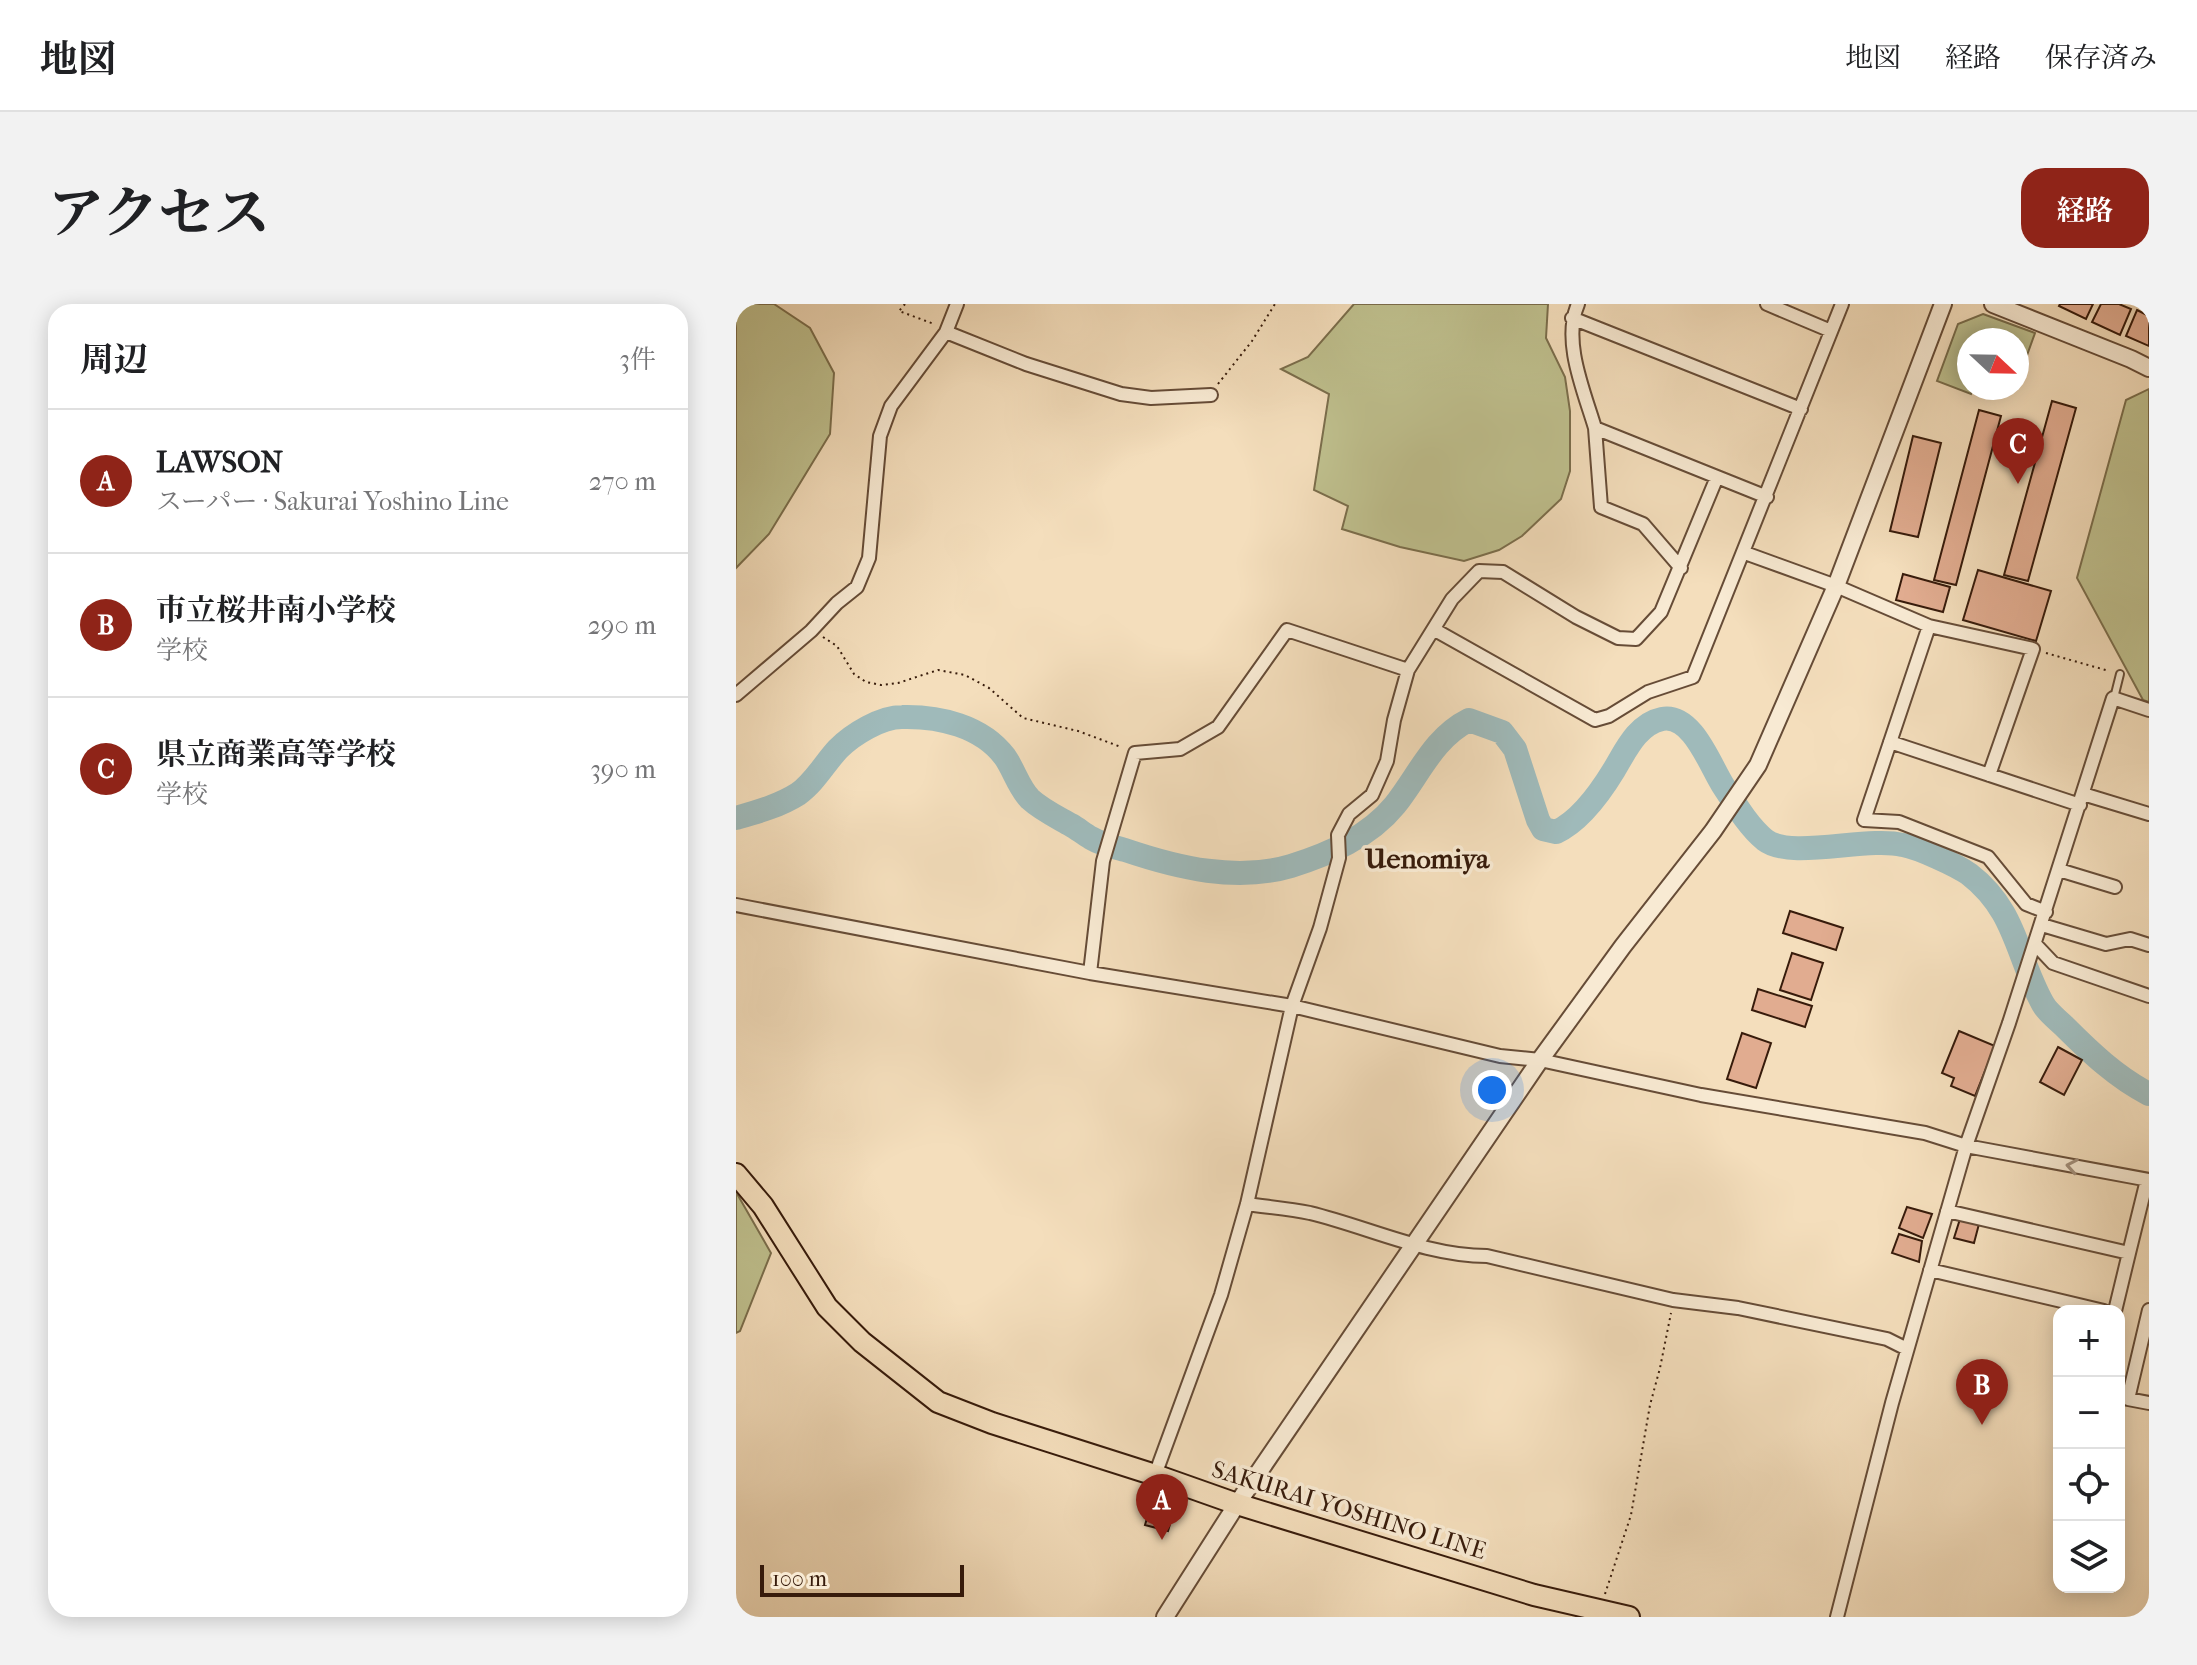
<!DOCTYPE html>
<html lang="ja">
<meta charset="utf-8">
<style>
:root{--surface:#fff;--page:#f2f2f2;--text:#202124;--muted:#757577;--line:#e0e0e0;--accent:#8f2418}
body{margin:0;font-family:"IM FELL French Canon","Noto Serif JP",serif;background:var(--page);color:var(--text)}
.controls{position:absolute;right:24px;bottom:24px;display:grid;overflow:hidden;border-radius:16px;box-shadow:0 4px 20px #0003}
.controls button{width:72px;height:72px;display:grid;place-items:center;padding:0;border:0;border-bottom:2px solid var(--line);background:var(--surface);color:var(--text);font:40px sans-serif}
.compass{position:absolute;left:1221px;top:24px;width:72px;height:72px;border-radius:50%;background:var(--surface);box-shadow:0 4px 20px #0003;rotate:112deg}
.scale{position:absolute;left:24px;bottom:20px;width:204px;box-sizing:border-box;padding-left:8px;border:4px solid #371b0b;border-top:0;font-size:22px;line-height:28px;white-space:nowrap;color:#371b0b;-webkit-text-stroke:6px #f8ead3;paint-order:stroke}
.you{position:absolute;left:756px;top:786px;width:28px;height:28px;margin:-20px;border:6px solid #fff;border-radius:50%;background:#1a73e8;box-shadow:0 0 0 12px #1a73e833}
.badge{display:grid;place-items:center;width:52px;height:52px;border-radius:50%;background:var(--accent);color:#fff;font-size:26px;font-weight:700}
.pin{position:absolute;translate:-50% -66px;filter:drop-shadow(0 2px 4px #0008)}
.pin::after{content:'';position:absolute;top:42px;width:28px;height:24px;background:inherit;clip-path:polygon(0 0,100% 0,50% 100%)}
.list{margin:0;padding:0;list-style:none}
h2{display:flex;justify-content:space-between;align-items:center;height:104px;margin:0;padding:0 32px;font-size:34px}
h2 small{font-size:26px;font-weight:400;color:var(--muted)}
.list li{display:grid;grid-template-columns:52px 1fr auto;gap:24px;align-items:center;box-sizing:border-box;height:144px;padding:0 32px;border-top:2px solid var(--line)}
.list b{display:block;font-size:30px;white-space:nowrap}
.list p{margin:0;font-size:26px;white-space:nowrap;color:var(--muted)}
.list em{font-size:26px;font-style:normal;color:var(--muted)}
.icon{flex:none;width:44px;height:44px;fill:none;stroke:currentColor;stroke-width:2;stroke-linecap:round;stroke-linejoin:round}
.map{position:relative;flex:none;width:1413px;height:1313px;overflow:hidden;border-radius:24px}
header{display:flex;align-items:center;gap:48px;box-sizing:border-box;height:112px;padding:0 40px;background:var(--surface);border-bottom:2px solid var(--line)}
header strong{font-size:38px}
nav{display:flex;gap:44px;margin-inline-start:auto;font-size:28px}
.intro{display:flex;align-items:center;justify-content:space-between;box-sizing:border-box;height:192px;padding:0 48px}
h1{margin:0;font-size:56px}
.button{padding:20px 36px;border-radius:24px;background:var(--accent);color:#fff;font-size:28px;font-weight:700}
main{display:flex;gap:48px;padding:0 48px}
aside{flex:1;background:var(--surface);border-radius:24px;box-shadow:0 4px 20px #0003}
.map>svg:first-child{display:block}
.green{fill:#bfc08e;stroke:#7b6e4c;stroke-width:2}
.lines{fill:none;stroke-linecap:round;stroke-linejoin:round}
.river{stroke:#9fbaba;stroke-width:24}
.building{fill:#e1ac90;stroke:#371b0b;stroke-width:2}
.service-casing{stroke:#664c37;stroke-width:10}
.minor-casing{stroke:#664c37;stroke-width:16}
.tertiary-casing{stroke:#664c37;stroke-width:20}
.primary-casing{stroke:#371b0b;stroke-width:24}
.path{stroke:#371b0b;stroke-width:2;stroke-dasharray:2 4;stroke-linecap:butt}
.service{stroke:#f8ead3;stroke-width:6}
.minor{stroke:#f8ead3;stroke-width:12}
.tertiary{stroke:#f8ead3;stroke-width:16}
.primary{stroke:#f4debc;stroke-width:20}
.oneway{stroke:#a18d79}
.labels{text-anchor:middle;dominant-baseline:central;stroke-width:7;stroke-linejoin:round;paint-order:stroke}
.street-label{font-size:24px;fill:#371b0b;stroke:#f8ead3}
.quarter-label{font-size:28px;font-weight:bold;fill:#371b0b;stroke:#f8ead3}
</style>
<header>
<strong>地図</strong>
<nav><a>地図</a><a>経路</a><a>保存済み</a></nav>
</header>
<div class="intro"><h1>アクセス</h1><a class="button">経路</a></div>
<main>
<aside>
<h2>周辺<small>3件</small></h2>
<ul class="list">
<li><span class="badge">A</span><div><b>LAWSON</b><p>スーパー · Sakurai Yoshino Line</p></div><em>270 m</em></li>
<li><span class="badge">B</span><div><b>市立桜井南小学校</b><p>学校</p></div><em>290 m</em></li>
<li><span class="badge">C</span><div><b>県立商業高等学校</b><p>学校</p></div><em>390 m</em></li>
</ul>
</aside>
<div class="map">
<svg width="1413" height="1313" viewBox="0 0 1413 1313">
<rect width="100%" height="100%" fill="#f4debc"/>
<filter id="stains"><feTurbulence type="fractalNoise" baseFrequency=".0025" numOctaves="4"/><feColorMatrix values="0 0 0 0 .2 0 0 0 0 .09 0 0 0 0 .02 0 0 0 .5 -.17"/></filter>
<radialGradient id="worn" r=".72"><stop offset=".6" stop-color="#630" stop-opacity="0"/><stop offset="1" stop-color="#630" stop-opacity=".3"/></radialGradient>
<path class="green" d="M0 0H38L74 24 98 69 94 130 33 230 0 264Z
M618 0H812L810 34 829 73 834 107V167L825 195 786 232 763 246 728 257 664 243 606 225 612 202 578 186 593 90 545 65 572 53Z
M1247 10 1299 29 1281 79V36H1233V84H1237L1235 90 1201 77 1222 20Z
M1413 85V398L1407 396 1341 274 1390 96Z
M0 888 35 949 4 1027 0 1029Z"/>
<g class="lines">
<path class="river" d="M0 514C21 508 43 502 62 490 78 479 89 459 102 445 117 430 145 413 166 413 203 412 246 422 269 453 278 466 283 484 294 495 306 506 321 513 335 521 342 525 348 530 355 534 365 540 378 543 389 546 442 564 501 578 555 562 593 550 633 533 659 501 683 471 697 434 733 416L766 428 779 445 802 516 807 525 820 528C844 517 864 489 878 466 889 448 901 420 926 415 957 409 975 464 988 483 999 500 1013 523 1029 536 1055 556 1131 532 1167 541 1183 544 1220 561 1233 570 1281 607 1280 652 1307 700 1312 709 1321 715 1328 722 1354 748 1380 773 1413 790"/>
</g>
<path class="building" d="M1324 0H1357L1350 15 1323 2Z
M1365 0H1383L1395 5 1384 31 1356 18Z
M1401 6 1413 12V42L1390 32Z
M1316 97 1340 104 1292 277 1268 271Z
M1243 106 1265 112 1220 281 1198 276Z
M1177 132 1205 139 1182 233 1154 227Z
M1242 266 1315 287 1300 337 1227 316Z
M1167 270 1214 283 1207 308 1160 296Z
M1054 607 1107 624 1100 646 1047 629Z
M1056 649 1087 659 1075 696 1044 686Z
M1022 685 1076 702 1069 723 1016 706Z
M1223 727 1259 742 1239 792 1215 782 1218 774 1206 769Z
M1006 729 1035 739 1020 784 991 775Z
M1322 743 1346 756 1328 791 1304 778Z
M1171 903 1196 910 1187 934 1163 924Z
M1224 915 1243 920 1238 939 1218 934Z
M1163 930 1186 937 1183 958 1156 949Z
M419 1187 442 1193 432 1227 409 1221Z"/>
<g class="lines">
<g class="service-casing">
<path id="service" d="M1378 394 1384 370"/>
</g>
<g class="minor-casing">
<path id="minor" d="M842 0C826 37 848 87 859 124L1031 193
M1031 0 1095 27
M836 14 1065 105
M210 28 290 60 385 90 415 94 475 91
M859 124 865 203 907 220 945 264
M1009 249 1100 282 1193 322 1297 345 1253 471
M1193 322 1128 516 1163 518 1252 553 1290 600 1310 608
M699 326 859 416 873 412 912 388 957 373 1106 0
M0 391 75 327 101 299 121 283 133 254 144 132 155 102 210 28 221 0
M1154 438 1344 501
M1347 490 1413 510
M1323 566 1379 583
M0 601 354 669 556 702 764 752 804 756 965 791 1189 829 1230 842 1413 876
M1306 621 1370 640 1394 635 1413 641
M1299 640 1317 659 1413 692
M354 669 367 557 399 449 444 445 482 423 551 326 672 366
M511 900C532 903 554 905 574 909 632 923 691 952 751 952L937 996 1002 1004 1151 1035 1171 1045
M1211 907 1393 949 1411 876
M1194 966 1368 1007
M1413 1006 1392 1095 1413 1099
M1379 1007 1393 949
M419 1171 485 991 511 900 556 702 584 624 603 554 602 531 613 510 636 491 651 457 658 416 672 366 716 295 743 267 767 268 840 313 882 334 900 335 925 308 981 173
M1101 1313 1156 1099 1230 842 1273 719 1377 394 1413 406"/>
</g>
<g class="tertiary-casing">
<path id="tertiary" d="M1257 0 1395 55 1413 64
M429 1313 501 1200 804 756 887 642 977 527 1022 461 1100 282 1207 0"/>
</g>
<g class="primary-casing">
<path id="primary" d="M0 870 27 902 91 1003 126 1038 202 1098 256 1119 419 1171 501 1200 798 1291 893 1313"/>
</g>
<path class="path" d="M169 0 163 7 198 20
M482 80 516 37 539 0
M87 333 101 342 118 370 130 378 145 381 162 379 202 366 229 371 253 384 287 414 342 427 385 443
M1310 349 1373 367
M869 1290 895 1211 914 1101 924 1064 935 1009"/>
<use href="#service" class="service"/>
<use href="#minor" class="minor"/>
<use href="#tertiary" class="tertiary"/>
<use href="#primary" class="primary"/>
</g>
<defs><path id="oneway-chevron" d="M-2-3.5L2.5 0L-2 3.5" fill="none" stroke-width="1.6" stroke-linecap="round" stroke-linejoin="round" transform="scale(2)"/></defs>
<use class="oneway" href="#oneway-chevron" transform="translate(1336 862) rotate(-170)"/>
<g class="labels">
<g class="street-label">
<text transform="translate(613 1206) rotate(17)">SAKURAI YOSHINO LINE</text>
</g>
<g class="quarter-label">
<text x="691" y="554">Uenomiya</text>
</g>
</g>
<rect width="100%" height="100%" filter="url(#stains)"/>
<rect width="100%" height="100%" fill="url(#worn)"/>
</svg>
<div class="controls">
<button>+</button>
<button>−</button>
<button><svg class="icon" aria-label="locate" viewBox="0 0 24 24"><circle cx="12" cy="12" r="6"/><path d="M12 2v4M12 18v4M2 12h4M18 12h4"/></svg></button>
<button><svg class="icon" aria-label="layers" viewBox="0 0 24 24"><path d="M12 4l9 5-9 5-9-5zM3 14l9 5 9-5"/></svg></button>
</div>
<svg class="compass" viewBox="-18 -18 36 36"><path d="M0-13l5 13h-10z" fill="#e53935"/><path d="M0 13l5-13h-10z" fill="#757577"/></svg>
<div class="scale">100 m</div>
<div class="you"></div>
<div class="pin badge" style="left:426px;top:1236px">A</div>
<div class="pin badge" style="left:1246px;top:1121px">B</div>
<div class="pin badge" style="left:1282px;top:180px">C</div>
</div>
</main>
